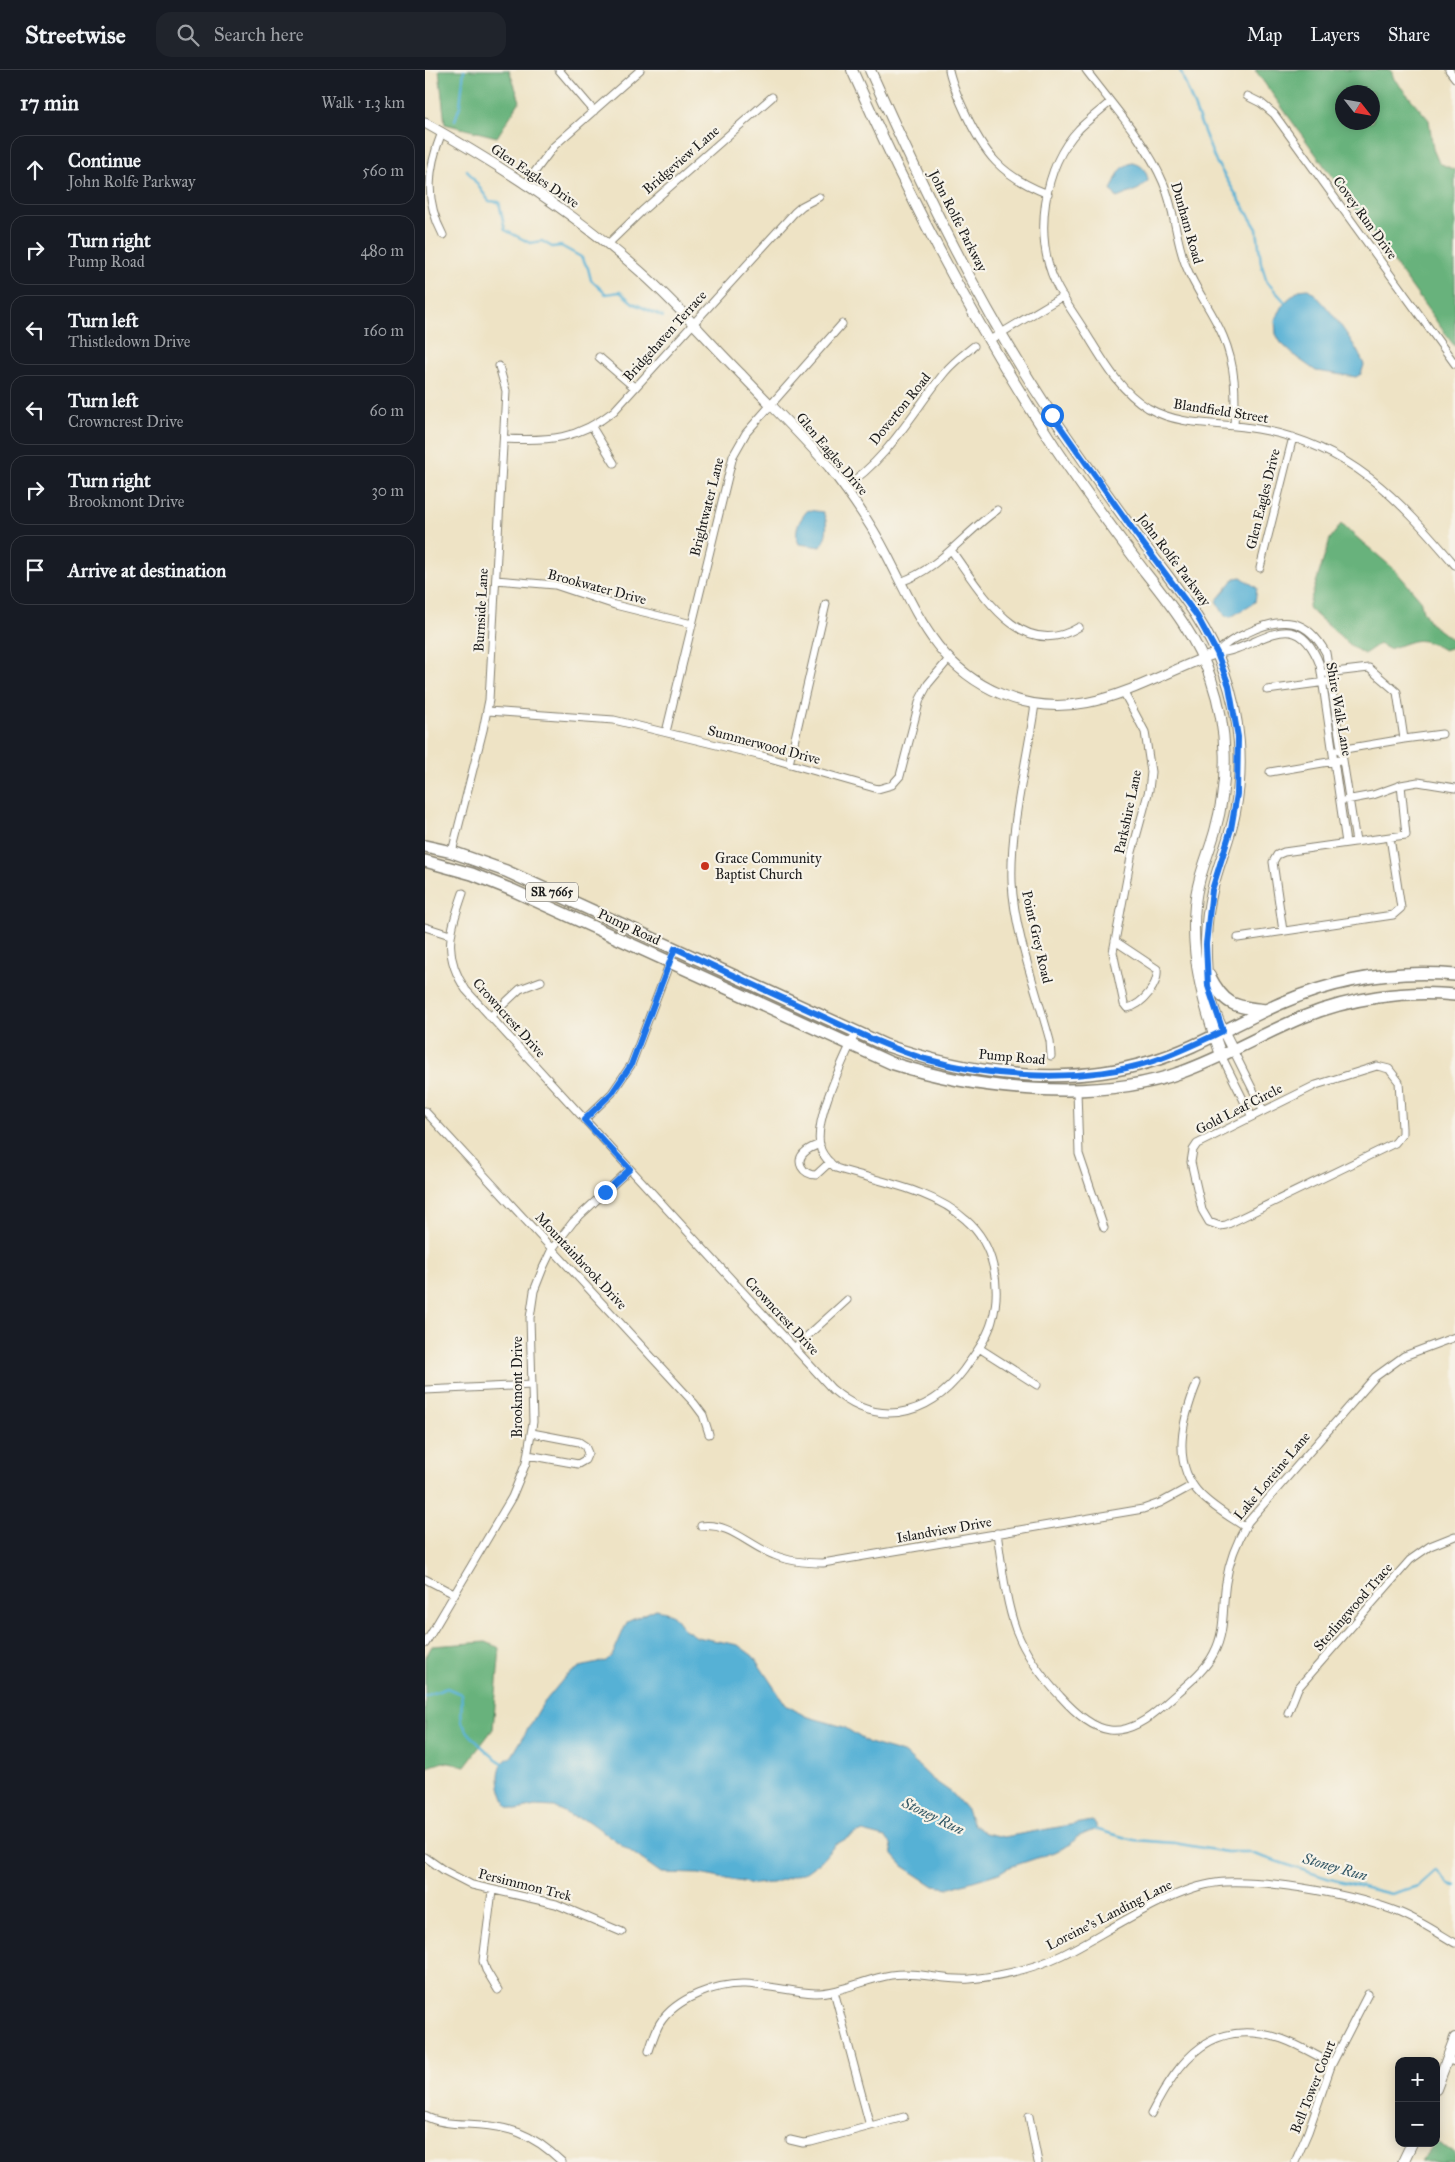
<!DOCTYPE html>
<meta charset="utf-8">
<style>
:root{--surface:#171b24;--page:#20242c;--text:#f1f3f6;--muted:#9ea1a6;--line:#363941}
body{margin:0;font-family:"IM FELL Great Primer",serif;background:var(--page);color:var(--text)}
.controls{position:absolute;right:15px;bottom:15px;display:grid;overflow:hidden;border-radius:10px;box-shadow:0 2px 12px #0003}
.controls button{width:45px;height:45px;display:grid;place-items:center;padding:0;border:0;border-bottom:1px solid var(--line);background:var(--surface);color:var(--text);font:25px sans-serif}
.compass{position:absolute;left:910px;top:15px;width:45px;height:45px;border-radius:50%;background:var(--surface);box-shadow:0 2px 12px #0003;rotate:121deg}
.stop{position:absolute;width:15px;height:15px;margin:-11px;border:4px solid #1a73e8;border-radius:50%;background:#fff}
.stop.end{background:#1a73e8;border-color:#fff;box-shadow:0 1px 5px #0008}
.list{margin:0;padding:0;list-style:none}
h2{display:flex;justify-content:space-between;align-items:center;height:65px;margin:0;padding:0 20px;font-size:21px}
h2 small{font-size:16px;font-weight:400;color:var(--muted)}
.list li{display:grid;grid-template-columns:32px 1fr auto;gap:15px;align-items:center;box-sizing:border-box;height:70px;margin:0 10px 10px;padding:0 10px;border:1px solid var(--line);border-radius:15px}
.list b{display:block;font-size:19px;white-space:nowrap}
.list p{margin:0;font-size:16px;white-space:nowrap;color:var(--muted)}
.list em{font-size:16px;font-style:normal;color:var(--muted)}
.icon{flex:none;width:28px;height:28px;fill:none;stroke:currentColor;stroke-width:2;stroke-linecap:round;stroke-linejoin:round}
.map{position:relative;flex:none;width:1030px;height:2092px;overflow:hidden}
header{display:flex;align-items:center;gap:30px;box-sizing:border-box;height:70px;padding:0 25px;background:var(--surface);border-bottom:1px solid var(--line)}
header strong{font-size:24px}
nav{display:flex;gap:28px;margin-inline-start:auto;font-size:18px}
.search{width:350px;height:45px;background:var(--page);display:flex;align-items:center;gap:12px;box-sizing:border-box;padding:0 18px;border-radius:15px;color:var(--muted);font-size:19px}
main{display:flex}
aside{flex:1;background:var(--surface)}
.map>svg:first-child{display:block}
.forest{fill:#67b27b;stroke:#42674c;fill-rule:evenodd}
.water{fill:#57b1d5;stroke:#3a6678}
.lines{fill:none;stroke-linecap:round;stroke-linejoin:round}
.stream{stroke:#57b1d5;stroke-width:2.5}
.minor-casing{stroke:#858070;stroke-width:9}
.tertiary-casing{stroke:#858070;stroke-width:11}
.secondary-casing{stroke:#858070;stroke-width:12}
.primary-casing{stroke:#858070;stroke-width:14}
.minor{stroke:#fff;stroke-width:7}
.tertiary{stroke:#fff;stroke-width:9}
.secondary{stroke:#fff;stroke-width:10}
.primary{stroke:#fff;stroke-width:11}
.route{stroke:#1a73e8;stroke-width:6}
.poi-dot{fill:#c8321e;stroke:#f7f3e8;stroke-width:2}
.labels{text-anchor:middle;dominant-baseline:central;stroke-width:4.5;stroke-linejoin:round;paint-order:stroke}
.shield{fill:#f7f3e8;stroke:#5e5c59;stroke-width:1}
.shield-label{font-size:12px;font-weight:bold;fill:#1c1c1c}
.street-label{font-size:14px;fill:#1c1c1c;stroke:#f7f3e8}
.poi-label{font-size:14px;fill:#1c1c1c;stroke:#f7f3e8;text-anchor:start}
.water-label{font-size:15px;font-style:italic;fill:#345866;stroke:#f7f3e8}
</style>
<header>
<strong>Streetwise</strong>
<div class="search"><svg class="icon" aria-label="search" viewBox="0 0 24 24"><circle cx="10" cy="10" r="6"/><path d="M15 15l6 6"/></svg>Search here</div>
<nav><a>Map</a><a>Layers</a><a>Share</a></nav>
</header>
<main>
<aside>
<h2>17 min<small>Walk · 1.3 km</small></h2>
<ul class="list">
<li><svg class="icon" aria-label="ahead" viewBox="0 0 24 24"><path d="M12 20V5M6 11l6-6 6 6"/></svg><div><b>Continue</b><p>John Rolfe Parkway</p></div><em>560 m</em></li>
<li><svg class="icon" aria-label="right" viewBox="0 0 24 24"><path d="M7 20v-9h11M14 6l5 5-5 5"/></svg><div><b>Turn right</b><p>Pump Road</p></div><em>480 m</em></li>
<li><svg class="icon" aria-label="left" viewBox="0 0 24 24"><path d="M17 20v-9H6M10 6l-5 5 5 5"/></svg><div><b>Turn left</b><p>Thistledown Drive</p></div><em>160 m</em></li>
<li><svg class="icon" aria-label="left" viewBox="0 0 24 24"><path d="M17 20v-9H6M10 6l-5 5 5 5"/></svg><div><b>Turn left</b><p>Crowncrest Drive</p></div><em>60 m</em></li>
<li><svg class="icon" aria-label="right" viewBox="0 0 24 24"><path d="M7 20v-9h11M14 6l5 5-5 5"/></svg><div><b>Turn right</b><p>Brookmont Drive</p></div><em>30 m</em></li>
<li><svg class="icon" aria-label="arrive" viewBox="0 0 24 24"><path d="M6 21V4h12l-3 4 3 4H6"/></svg><div><b>Arrive at destination</b></div></li>
</ul>
</aside>
<div class="map">
<svg width="1030" height="2092" viewBox="0 0 1030 2092">
<rect width="100%" height="100%" fill="#f7f3e8"/>
<filter id="ink" filterUnits="userSpaceOnUse"><feTurbulence type="fractalNoise" baseFrequency=".02" numOctaves="2"/><feDisplacementMap in="SourceGraphic" scale="10" xChannelSelector="R" yChannelSelector="G"/><feConvolveMatrix kernelMatrix="1 2 1 2 8 2 1 2 1" color-interpolation-filters="sRGB"/></filter>
<filter id="wash" filterUnits="userSpaceOnUse"><feTurbulence type="fractalNoise" baseFrequency=".0096" numOctaves="4" result="noise"/><feDisplacementMap in="SourceGraphic" scale="20" xChannelSelector="R" yChannelSelector="G"/><feGaussianBlur stdDeviation="1.12" result="paint"/><feColorMatrix in="noise" values="0 0 0 0 0 0 0 0 0 0 0 0 0 0 0 0 0 1.4 0 .05"/><feComposite in="paint" operator="in"/></filter>
<g filter="url(#wash)">
<rect width="100%" height="100%" fill="#eee3c5"/>
<path class="forest" d="M14 0H84L95 31 72 67 20 54Z
M830 0H966L969 9 1004 50 1008 79 1014 93 1030 100V277ZM918 22H948V52H918Z
M916 454 969 499 995 529 998 541 1006 554 1030 572 1028 577 1019 580C992 565 992 570 964 579L954 574 939 584 929 578 883 538 905 469Z
M61 1572 75 1578 68 1659 40 1696 18 1692 0 1698V1588L7 1576Z
M1011 2072 1030 2083V2092H995Z"/>
<path class="water" d="M707 93C717 94 722 101 723 111L714 119 692 128 686 120C692 108 693 97 707 93Z
M883 219C898 228 933 277 939 295L936 304 931 307 891 301 871 287 856 273 851 264 850 250 860 232 874 220Z
M383 440 398 442C404 454 402 466 396 477L374 474C368 461 374 450 383 440Z
M816 507 832 518 830 532 806 547 800 546 791 531 810 508Z
M231 1539 247 1544 258 1558 272 1567 313 1575 328 1586 361 1635 380 1646 419 1657 444 1673 478 1683 485 1688 507 1709 527 1723 542 1740 548 1754 560 1763 579 1767 667 1751 671 1754V1759L652 1767 646 1774 630 1782 582 1798 574 1803 525 1818 509 1816 478 1796 468 1785 466 1774 461 1768 438 1762 431 1763 410 1775 396 1791 381 1802 347 1813 328 1814 274 1804 236 1803 162 1750 146 1746 130 1737 110 1736 92 1740 83 1737C76 1725 68 1701 81 1690 83 1688 86 1688 87 1686L117 1635 140 1607 155 1597 181 1591 188 1584 202 1552Z"/>
<g class="lines">
<path class="stream" d="M755 0 790 90 832 159 836 193 842 212 860 232
M30 50 35 36 39 0
M42 100 64 131 74 132 80 160 105 173 117 171 127 177 136 176 156 187 163 198 166 210 181 224 195 222 208 233 238 247
M0 1626 22 1618 36 1624C38 1633 35 1642 37 1651 39 1662 70 1691 81 1694
M669 1759 709 1770 749 1773 801 1782H823L905 1809 966 1824 993 1816 1011 1800 1024 1814 1030 1816"/>
</g>
</g>
<g filter="url(#ink)">
<g class="lines">
<g class="minor-casing">
<path id="minor" d="M134 0 169 41
M524 0C527 14 533 27 539 40 559 84 576 106 623 124
M661 0C688 36 721 72 738 112 750 139 750 169 761 196 771 221 788 242 798 266 811 296 811 325 809 356
M1024 0 1030 8
M822 26 836 33 849 44 1030 294
M685 32C675 41 663 50 654 59 618 97 609 165 630 212 638 230 651 246 661 263 679 292 694 320 723 338 756 357 797 352 833 359 925 375 973 428 1030 495
M17 62C2 100 0 131 18 165
M100 115 129 76 215 0
M183 174 217 141 347 27
M563 271 638 226
M174 287 210 318
M167 357 189 393
M79 369C125 371 152 370 189 341L369 143 377 136 394 127
M419 417C462 391 489 340 520 302 528 292 539 284 549 276
M526 480C556 521 595 593 654 557
M835 498 868 367
M71 510 130 515 190 535 267 554
M475 512C515 499 539 463 572 440
M792 583C801 572 811 568 824 562 858 546 882 548 901 583L931 772
M792 583C833 581 870 529 895 595L921 773
M901 603 944 598 972 622 979 669 914 680
M842 620 901 612
M610 634C602 692 585 753 587 812 589 862 612 922 625 971L626 986
M63 641 189 650 341 687 453 719 467 715 475 706 495 629 503 614 524 589
M241 662 308 386 321 363 417 254
M979 669 1017 664
M364 694 401 534
M845 702 915 690
M921 730 948 725 976 715 993 712 1030 718
M965 767 981 765 976 715
M27 782 58 660 64 630 81 321 74 296
M38 823C25 861 17 885 41 920L407 1319C458 1363 512 1342 545 1291 554 1279 563 1266 567 1251 577 1217 569 1174 541 1150 507 1119 454 1112 411 1098 405 1093 399 1087 396 1080 386 1052 420 988 431 962
M0 857 25 865
M813 868 968 845 976 838 965 767 859 782 852 785 848 792 858 861
M690 871 732 899C734 914 718 935 702 938L699 934 688 882 707 782 724 720 726 702 720 662 699 623
M65 947 95 919 116 911
M808 980 838 1040
M796 985 826 1045
M952 996 964 999 974 1012 977 1058V1064L970 1073 801 1155 795 1156 784 1152 777 1140 766 1092 768 1080 772 1074 891 1015Z
M652 1021 654 1084 679 1158
M0 1041 269 1333 278 1345 284 1364
M159 1050 187 1023 206 995 250 879
M395 1074C390 1076 384 1078 380 1082 369 1091 378 1105 391 1105L405 1092
M369 1278 422 1230
M554 1278 612 1315
M772 1313C758 1348 745 1394 776 1425 789 1438 805 1447 820 1457
M0 1320 107 1315
M103 1385 153 1394 160 1390 163 1383 160 1376 154 1372 107 1363
M276 1456C304 1452 323 1475 349 1485 365 1492 381 1493 398 1493L718 1439 735 1433 768 1415
M572 1463C577 1495 580 1529 591 1560 601 1586 616 1606 635 1626 671 1666 697 1674 740 1634 756 1619 779 1603 789 1583 801 1561 797 1536 801 1512 804 1491 812 1471 823 1452L950 1307 979 1286 1030 1267
M0 1509 29 1524
M0 1574 87 1427 101 1393 108 1352 105 1248 109 1221 118 1198 127 1179 148 1152 205 1099
M863 1643 873 1618 985 1490 1005 1476 1030 1466
M0 1787 20 1801 47 1815 131 1834 197 1862
M67 1821 58 1891 61 1900 73 1920
M409 1921 445 2056
M224 1981C227 1972 230 1961 235 1953 251 1928 292 1913 320 1914 343 1915 366 1922 390 1923 416 1923 440 1909 466 1905 493 1901 518 1911 545 1909 576 1906 608 1899 637 1885 684 1862 750 1814 800 1812 849 1810 931 1825 976 1843 995 1851 1013 1863 1030 1873
M1023 1990 1030 1992
M726 2044C755 1988 787 1946 857 1969 874 1975 890 1985 906 1993V1996
M0 2046C13 2053 27 2054 42 2054 84 2056 106 2062 137 2092
M604 2046 613 2092
M365 2070 378 2073 386 2072 479 2047
M870 2092 883 2062 906 1996 943 1924"/>
</g>
<g class="tertiary-casing">
<path id="tertiary" d="M0 53C73 94 146 141 209 196 248 229 281 269 317 305 346 336 377 365 404 397 426 425 446 454 462 485 492 543 511 597 576 624 657 658 719 609 792 583"/>
</g>
<g class="secondary-casing">
<path id="secondary" d="M427 0C485 131 551 257 630 377 659 420 689 461 720 502 747 536 772 568 786 609 803 658 804 711 790 761 783 786 772 809 770 835 765 888 779 936 796 985
M445 0C499 121 555 238 629 348 656 387 683 426 711 464 744 509 781 549 799 602 815 646 819 696 810 742 805 769 793 794 787 821 780 851 779 889 784 919 787 940 798 961 808 980
M1011 2019 1030 1968
M978 2092 987 2073"/>
</g>
<g class="primary-casing">
<path id="primary" d="M0 776 27 782 81 801 460 975C543 1004 638 1018 724 992 771 979 814 951 859 932 913 909 972 900 1030 905
M0 791 47 804 87 820 466 993C551 1020 672 1033 757 1002 799 987 837 964 878 947 925 928 979 920 1030 925
M784 905C799 935 809 937 841 940"/>
</g>
<use href="#minor" class="minor"/>
<use href="#tertiary" class="tertiary"/>
<use href="#secondary" class="secondary"/>
<use href="#primary" class="primary"/>
</g>
</g>
<g class="lines" filter="url(#ink)">
<path class="route" d="M180 1122 205 1099 159 1050 187 1023 206 995 250 878C296 900 342 921 388 942 425 959 461 977 500 989 568 1008 657 1013 725 992 751 984 774 972 798 961L783 916 781 874 787 820 806 759 812 724 813 667 804 616 792 583 772 546 711 464 627 345"/>
</g>
<circle class="poi-dot" cx="280" cy="796" r="5"/>
<g class="labels">
<rect class="shield" x="101" y="812.5" width="52" height="19" rx="4"/>
<g class="shield-label">
<text x="127" y="822">SR 7665</text>
</g>
<g class="street-label">
<text transform="translate(256 90) rotate(-41)">Bridgeview Lane</text>
<text transform="translate(110 106) rotate(34)">Glen Eagles Drive</text>
<text transform="translate(940 148) rotate(54)">Covey Run Drive</text>
<text transform="translate(533 151) rotate(63)">John Rolfe Parkway</text>
<text transform="translate(762 153) rotate(74)">Dunham Road</text>
<text transform="translate(240 266) rotate(-48)">Bridgehaven Terrace</text>
<text transform="translate(475 339) rotate(-51)">Doverton Road</text>
<text transform="translate(796 341) rotate(9)">Blandfield Street</text>
<text transform="translate(407 384) rotate(50)">Glen Eagles Drive</text>
<text transform="translate(838 429) rotate(-76)">Glen Eagles Drive</text>
<text transform="translate(282 437) rotate(-76)">Brightwater Lane</text>
<text transform="translate(749 490) rotate(53)">John Rolfe Parkway</text>
<text transform="translate(172 517) rotate(15)">Brookwater Drive</text>
<text transform="translate(56 540) rotate(-87)">Burnside Lane</text>
<text transform="translate(914 639) rotate(80)">Shire Walk Lane</text>
<text transform="translate(339 675) rotate(15)">Summerwood Drive</text>
<text transform="translate(703 742) rotate(-78)">Parkshire Lane</text>
<text transform="translate(204 857) rotate(25)">Pump Road</text>
<text transform="translate(612 867) rotate(77)">Point Grey Road</text>
<text transform="translate(84 948) rotate(48)">Crowncrest Drive</text>
<text transform="translate(587 987) rotate(5)">Pump Road</text>
<text transform="translate(814 1039) rotate(-27)">Gold Leaf Circle</text>
<text transform="translate(156 1191) rotate(47)">Mountainbrook Drive</text>
<text transform="translate(357 1246) rotate(47)">Crowncrest Drive</text>
<text transform="translate(92 1317) rotate(-90)">Brookmont Drive</text>
<text transform="translate(847 1406) rotate(-50)">Lake Loreine Lane</text>
<text transform="translate(519 1460) rotate(-10)">Islandview Drive</text>
<text transform="translate(928 1537) rotate(-49)">Sterlingwood Trace</text>
<text transform="translate(100 1815) rotate(14)">Persimmon Trek</text>
<text transform="translate(684 1845) rotate(-27)">Loreine's Landing Lane</text>
<text transform="translate(888 2017) rotate(-68)">Bell Tower Court</text>
</g>
<g class="poi-label">
<text x="290" y="788">Grace Community<tspan x="290" dy="16">Baptist Church</tspan></text>
</g>
<g class="water-label">
<text transform="translate(508 1746) rotate(26)">Stoney Run</text>
<text transform="translate(910 1797) rotate(16)">Stoney Run</text>
</g>
</g>
</svg>
<div class="controls">
<button>+</button>
<button>−</button>
</div>
<svg class="compass" viewBox="-18 -18 36 36"><path d="M0-13l5 13h-10z" fill="#e53935"/><path d="M0 13l5-13h-10z" fill="#9ea1a6"/></svg>
<div class="stop" style="left:627px;top:345px"></div>
<div class="stop end" style="left:180px;top:1122px"></div>
</div>
</main>
